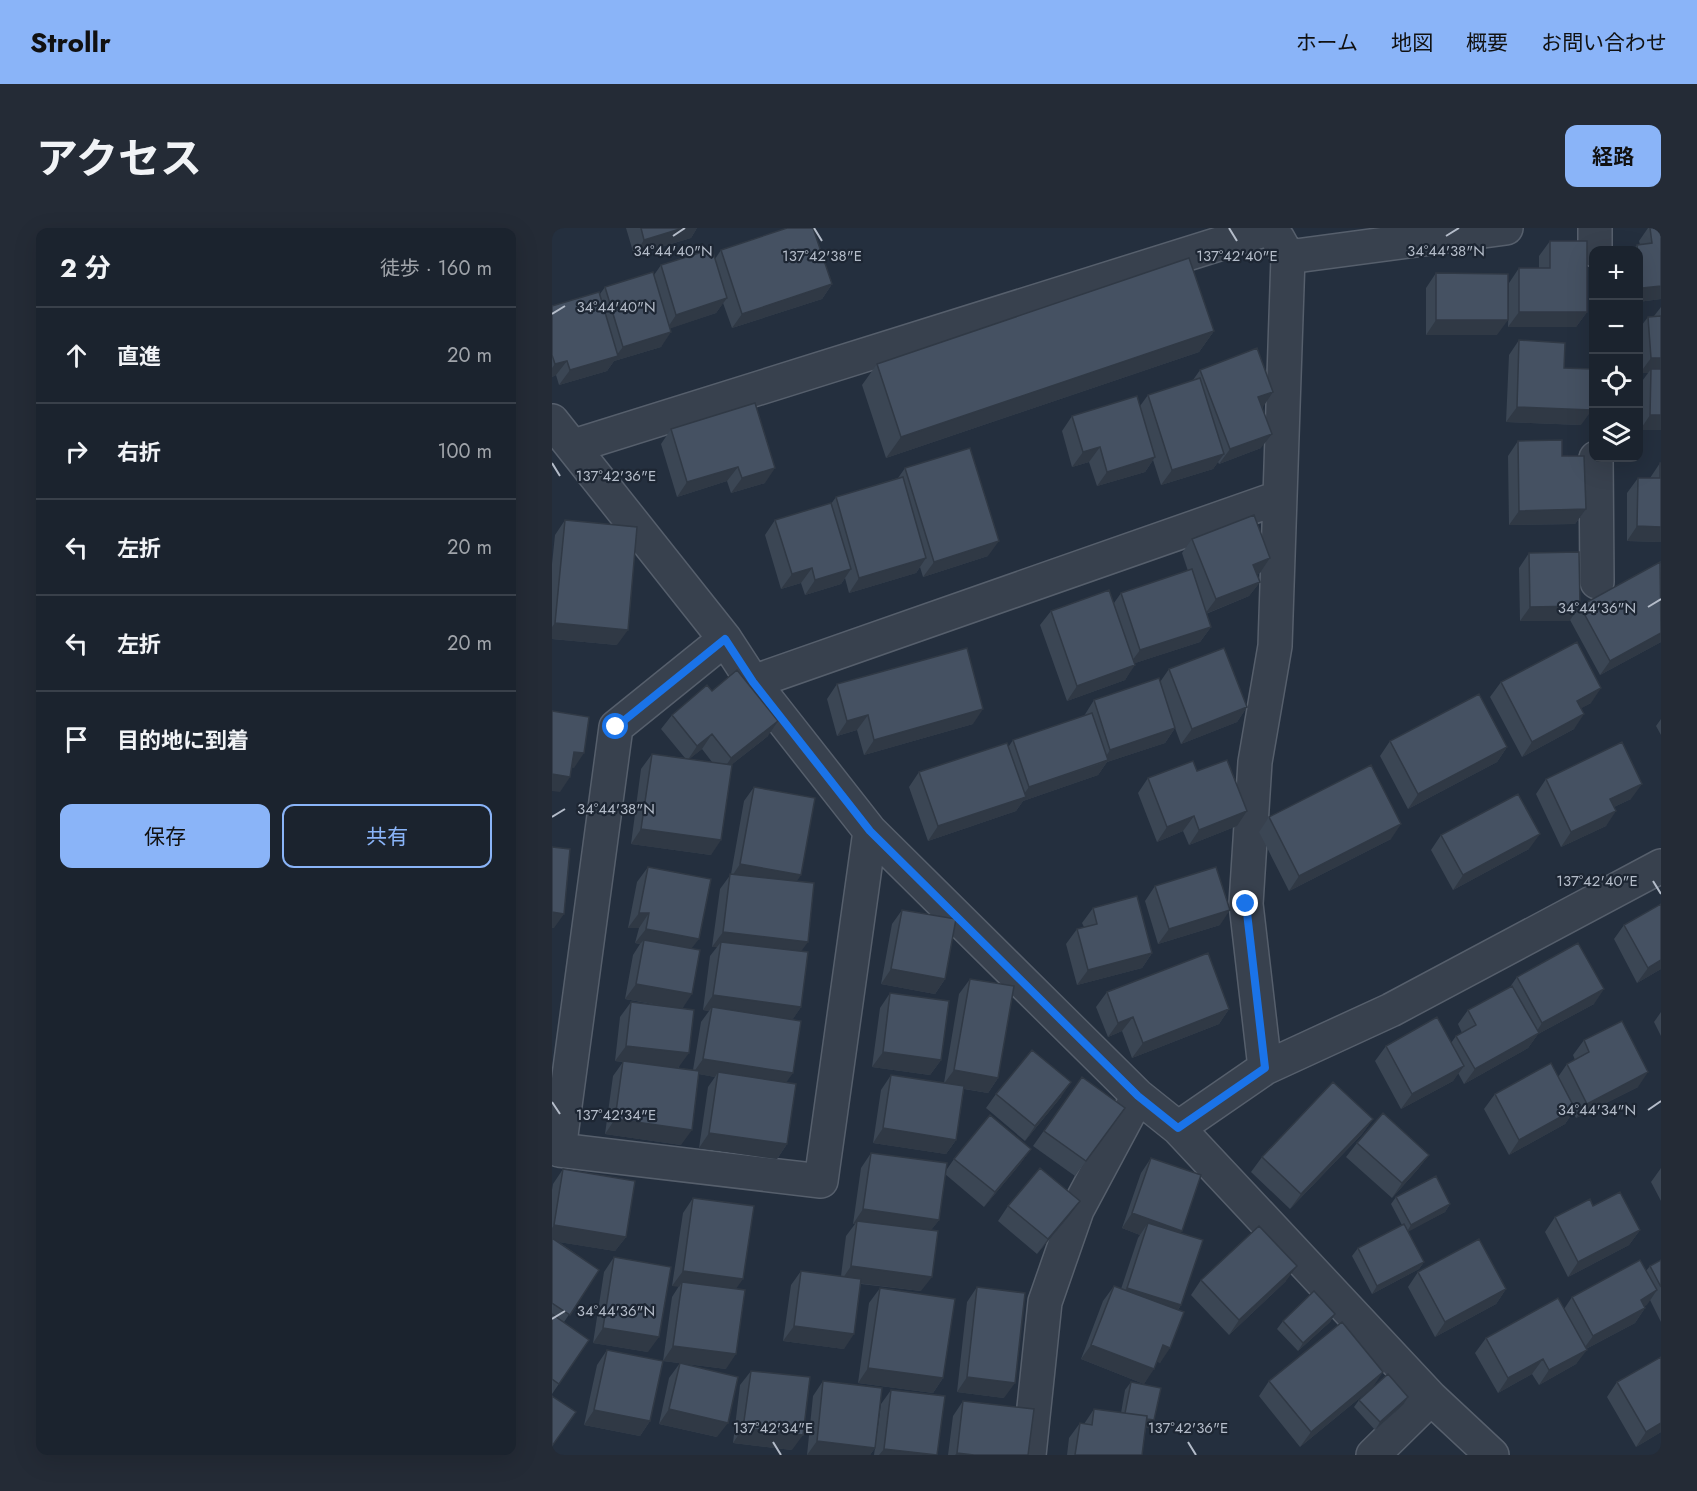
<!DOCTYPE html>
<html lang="ja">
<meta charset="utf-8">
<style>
:root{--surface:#1b232e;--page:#242b36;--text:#f1f3f6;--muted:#a0a4aa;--line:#39404a;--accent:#8ab4f8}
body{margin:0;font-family:Jost,"Noto Sans JP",sans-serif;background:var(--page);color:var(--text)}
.controls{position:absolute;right:18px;top:18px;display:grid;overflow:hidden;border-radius:12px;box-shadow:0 6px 24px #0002}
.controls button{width:54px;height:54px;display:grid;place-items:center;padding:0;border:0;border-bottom:2px solid var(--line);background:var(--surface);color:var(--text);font:30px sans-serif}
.stop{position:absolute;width:18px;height:18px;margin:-14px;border:4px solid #1a73e8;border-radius:50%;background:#fff}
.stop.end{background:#1a73e8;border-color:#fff;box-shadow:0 2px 6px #0008}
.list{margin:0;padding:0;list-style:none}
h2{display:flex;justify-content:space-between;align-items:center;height:78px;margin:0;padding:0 24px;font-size:26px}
h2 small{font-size:20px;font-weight:400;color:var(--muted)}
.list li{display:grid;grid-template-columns:39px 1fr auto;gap:18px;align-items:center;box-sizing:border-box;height:96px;padding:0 24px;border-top:2px solid var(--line)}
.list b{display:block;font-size:22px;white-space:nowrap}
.list em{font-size:20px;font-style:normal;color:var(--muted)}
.actions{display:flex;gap:12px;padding:18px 24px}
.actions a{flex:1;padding:14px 0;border:2px solid var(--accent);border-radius:12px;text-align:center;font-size:21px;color:var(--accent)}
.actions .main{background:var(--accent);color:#111}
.icon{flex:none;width:33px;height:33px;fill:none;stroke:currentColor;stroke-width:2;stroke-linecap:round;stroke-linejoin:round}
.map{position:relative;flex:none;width:1109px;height:1227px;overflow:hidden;border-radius:12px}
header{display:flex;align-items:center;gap:36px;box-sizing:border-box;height:84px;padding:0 30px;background:var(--accent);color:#111}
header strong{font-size:28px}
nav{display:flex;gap:33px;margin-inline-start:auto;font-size:21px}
.intro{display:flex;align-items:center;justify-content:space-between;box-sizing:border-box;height:144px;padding:0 36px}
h1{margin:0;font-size:42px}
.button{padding:15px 27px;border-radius:12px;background:var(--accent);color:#111;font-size:21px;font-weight:700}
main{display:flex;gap:36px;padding:0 36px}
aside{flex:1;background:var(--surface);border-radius:12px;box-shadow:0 6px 24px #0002}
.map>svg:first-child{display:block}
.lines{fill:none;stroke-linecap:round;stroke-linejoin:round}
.minor-casing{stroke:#565f6c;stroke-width:36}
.minor{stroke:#38414e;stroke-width:33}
.wall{fill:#3b4654;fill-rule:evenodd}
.shaded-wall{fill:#303945}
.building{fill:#455162;stroke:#303945;stroke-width:1.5}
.route{stroke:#1a73e8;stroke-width:8}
.ticks{fill:none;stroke:#b4bcc9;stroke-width:2}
.ticks-label{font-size:15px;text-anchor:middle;fill:#b4bcc9;stroke:#1d2633;stroke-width:4.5;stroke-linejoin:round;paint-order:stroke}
</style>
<header>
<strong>Strollr</strong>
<nav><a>ホーム</a><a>地図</a><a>概要</a><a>お問い合わせ</a></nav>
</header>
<div class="intro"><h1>アクセス</h1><a class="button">経路</a></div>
<main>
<aside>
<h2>2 分<small>徒歩 · 160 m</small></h2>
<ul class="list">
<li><svg class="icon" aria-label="ahead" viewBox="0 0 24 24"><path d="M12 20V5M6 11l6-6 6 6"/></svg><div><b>直進</b></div><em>20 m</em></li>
<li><svg class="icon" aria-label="right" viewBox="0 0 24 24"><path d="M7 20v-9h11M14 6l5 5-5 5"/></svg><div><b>右折</b></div><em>100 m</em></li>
<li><svg class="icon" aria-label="left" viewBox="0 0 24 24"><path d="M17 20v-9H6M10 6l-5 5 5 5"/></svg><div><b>左折</b></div><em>20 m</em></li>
<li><svg class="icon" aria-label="left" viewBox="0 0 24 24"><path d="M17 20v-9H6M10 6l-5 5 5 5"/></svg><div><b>左折</b></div><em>20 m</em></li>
<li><svg class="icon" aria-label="arrive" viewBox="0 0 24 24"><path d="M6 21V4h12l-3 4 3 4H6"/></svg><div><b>目的地に到着</b></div></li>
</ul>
<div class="actions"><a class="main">保存</a><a>共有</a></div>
</aside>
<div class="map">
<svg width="1109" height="1227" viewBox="0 0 1109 1227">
<rect width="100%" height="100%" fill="#242f3e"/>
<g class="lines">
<g class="minor-casing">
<path id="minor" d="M1043 0V22
M726 11 736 29 954 0
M0 193 173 411 201 454 318 603 586 868 626 900 879 1170 940 1227
M22 218 718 0
M1044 230 1045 354
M173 411 64 499 7 922 269 953 318 603
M201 454 726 270
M713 840 694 676 703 534 723 418 736 29
M626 900 713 840 839 782 1109 638
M477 1227 493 1074 525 982 586 868
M821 1227 879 1170"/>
</g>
<use href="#minor" class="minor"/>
</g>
<path class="wall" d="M74 0H145L139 10 82 27Z
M1096 0H1109V71L1086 74V22H1081L1085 17H1088L1087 13Z
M998 13 1035 84 1024 99H956L957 55 967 40H987V28Z
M169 22 280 56 270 71 180 100 171 75 164 85 118 100 109 119 62 133 55 143 7 157 4 147 0 149V78L48 66 53 59 102 47 109 37 163 31Z
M884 45 945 107H874V60Z
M1109 79V202H1088V156L1096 145H1088L1086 123V102L1096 89 1102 88Z
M662 103 647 124 334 230 310 157 325 136Z
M967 112 1012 140 1029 197 954 194 957 127Z
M648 142 711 179 709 220 667 236 666 234 661 241 609 257 601 232 593 244 545 258 537 234 520 239 510 203 520 188 588 178 596 167 641 152Z
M203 175 213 255 179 265 175 253 125 269 109 216 119 201Z
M966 213 1034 281 1023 296 957 297 956 228Z
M1108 235 1109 314 1075 313V265L1086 250H1098Z
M353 240 436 328 371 349 368 339 364 345 297 365 293 350 289 356 253 367 249 355 229 361 213 307 223 292 279 276 284 269 346 250Z
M13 292 65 417 0 411V336L3 307Z
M640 311 718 330 708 345 705 346 708 354 697 368 654 386 659 399 648 414 583 435 573 452 515 473 488 397 499 383 562 375 569 365 636 343 630 325Z
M977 325 1028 378 1017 393H968L967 340Z
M1109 335V414L1048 447 1018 392 1028 378Z
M617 441 695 479 685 494 629 516 623 500 613 515 555 534 546 547 471 573 464 583 376 613 357 559 367 544 457 518 461 512 532 488 542 472 608 454Z
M949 454 1039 475 1029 480 1022 501 970 529 938 469Z
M285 456 421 496 312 527 305 502 285 508 275 471Z
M160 463 216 508 179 537 159 627 79 616 89 541 100 526 133 530 109 501 120 487ZM150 521 160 534 137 531Z
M1109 491V507L1104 498Z
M838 513 955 519 945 534 856 581 828 528Z
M645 543 685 598 637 617 631 603 605 614 586 565 596 550Z
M994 551 1079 571 1062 579 1054 598 1009 619 984 566Z
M202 559 245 653 249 723V779L240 792 234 854 235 916 225 931 147 920 156 859 163 849 147 846 129 917 53 906 61 848 71 834 63 833 68 789 79 774 110 778 73 771 81 727 88 716 83 715 87 700H76L85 654 96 639 140 721 131 780 127 840 141 842 149 794 157 783 151 782 158 728 165 719H160L168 661 179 646 192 573Z
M717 589 839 611 737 663 707 604Z
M889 607 977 621 901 662 879 622Z
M603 658 668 697 606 716 593 673Z
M541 680 600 725 590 740 525 757 514 716 525 701 532 699 530 695Z
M350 682 393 751 383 766 329 756 340 696Z
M1072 697 1109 741 1085 755 1062 711Z
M965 749 1042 776 986 806 976 820 912 856 906 845 901 853 849 881 823 833 834 818 899 815 904 808 910 805 906 796 916 782 958 759Z
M418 751 446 850 436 865 412 861 404 912 394 926 321 915 329 862 339 847 392 855 407 766Z
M555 764 677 781 667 796 580 830 570 803 556 809 544 779Z
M338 765 389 832 378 847 320 839 328 780Z
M1109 784V808L1102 794Z
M1032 812 1086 859 1024 890 1021 884 1013 896 957 927 932 881 943 866 1006 849 1015 836 1023 832 1021 827Z
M530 849 562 895 523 948 481 918Z
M444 866 509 869 473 913 434 880Z
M821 891 810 906 738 981 699 944 710 929Z
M805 915 877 927 866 941 840 970 794 929Z
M479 921 468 936 432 979 393 946 387 992 379 1002 369 1063 309 1056 292 1121 231 1113 239 1057 249 1043 289 1048 294 1008 303 996H301L309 940 319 925 393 944 402 931Z
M599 930 628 1005 629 1077 626 1082 608 1135 605 1133 592 1156 529 1131 551 1073 562 1058 569 1061 586 1010 588 1007 570 1000 589 945Z
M1109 940V973L1099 954Z
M11 941 74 1009 63 1023 7 1014 47 1042 12 1094 37 1112 0 1166V962L1 956Z
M844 969 898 976 893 984 856 1003 872 1034 867 1041 820 1066 800 1028 806 1020 850 997 839 976Z
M141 970 184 1061 174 1141 111 1133 120 1069 127 1058H120L131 985Z
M456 978 517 988 485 1026 446 993Z
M1041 978 1088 1002 1077 1017 1016 1049 993 1004 1003 989Z
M62 1029 96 1124 41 1115 52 1044Z
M1109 1032V1094L1098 1072 1092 1078 1093 1080 1083 1095 1034 1121 1024 1136 987 1157 980 1146 946 1165 923 1125 934 1110 1012 1081 1020 1069 1094 1043 1098 1038Z
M866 1044 954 1061 944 1076 883 1109 856 1059Z
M649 1052 734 1053 677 1107 639 1067Z
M425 1059 452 1170 405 1164 415 1074Z
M328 1060 391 1150 381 1165 306 1155 317 1075Z
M783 1086 778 1094 746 1123 725 1101 731 1093Z
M55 1122 98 1193 88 1208 32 1197 45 1137Z
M128 1135 165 1209 107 1196 117 1150Z
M199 1143 240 1222 181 1215 188 1157Z
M271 1153 324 1213 329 1176 339 1162 385 1227H322L323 1220 318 1227H255L261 1168Z
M717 1153 821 1159 748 1219 707 1168Z
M579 1154 596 1200 594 1199 590 1227H515L517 1210 528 1195 532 1196 542 1181 569 1185 573 1162Z
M1065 1154 1109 1204 1084 1219 1055 1169Z
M807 1172 851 1177 823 1202 802 1179Z
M411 1173 476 1227H396L401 1188Z"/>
<path class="shaded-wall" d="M131 0H145L139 10 82 27 92 12Z
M280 56 270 71 180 100 190 86Z
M1109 58V71L1086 74V65L1090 60Z
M175 70 164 85 114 102 124 87Z
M967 84H1035L1024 99H956Z
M884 92H956L945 107H874Z
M662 103 647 124 334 230 349 209Z
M119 104 109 119 62 133 55 143 7 157 18 142 63 129 71 119Z
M1099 130H1109V144L1099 141 1096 145H1088Z
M15 133 4 147 0 149V140L3 136Z
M721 164 711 179 696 184 706 169Z
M965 179 1040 182 1029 197 954 194Z
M1098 187H1109V202H1088Z
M720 206 709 220 667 236 678 221Z
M548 219 537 234 520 239 531 224Z
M672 226 661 241 609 257 620 242Z
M603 229 593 244 545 258 555 244Z
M186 239 175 253 125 269 135 254Z
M223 240 213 255 179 265 190 250Z
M1034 281 1023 296 957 297 967 283Z
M1085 298 1109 299V314L1075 313Z
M447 313 436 328 371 349 382 334Z
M374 330 364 345 297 365 307 350Z
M718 330 708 345 691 352 701 337Z
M260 340 249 355 229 361 240 346Z
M299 341 289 356 253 367 263 352Z
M708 354 697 368 653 386 664 371Z
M1028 378 1017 393H968L978 379Z
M3 395 76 402 65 417 0 411V399Z
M659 399 648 414 577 437 588 422Z
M1109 405V414L1048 447 1058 433Z
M583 437 573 452 515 473 525 458Z
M1049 460 1039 475 1015 488 1025 473Z
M695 479 685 494 629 516 640 501Z
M431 481 421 496 312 527 322 512Z
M1032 486 1022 501 970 529 980 514Z
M316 487 305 502 285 508 295 493Z
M226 493 216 508 169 545 179 530Z
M623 500 613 515 555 534 546 547 471 573 464 583 376 613 386 598 469 570 477 559 550 535 558 522Z
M160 506 150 521 135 533 145 518Z
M955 519 945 534 856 581 866 566Z
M22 524 32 525 22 540 11 539Z
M0 546 18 549 8 564 0 563Z
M1090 556 1079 571 1047 586 1058 571Z
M695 583 685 598 637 617 647 602Z
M1064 583 1054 598 1009 619 1019 604Z
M642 588 631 603 605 614 615 599Z
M849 596 839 611 737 663 747 648Z
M89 601 169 612 159 627 79 616Z
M988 606 977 621 901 662 911 647Z
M188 636 249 647 239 662 178 651Z
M678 682 668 697 606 716 617 701Z
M0 684 12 686 2 700H0Z
M87 685H97L87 700H76Z
M94 701 147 711 136 725 92 712 88 716 83 715Z
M171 704 256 714 245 729 169 714 165 719H160Z
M600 725 590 740 525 757 536 742Z
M1109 732V741L1085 755 1096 740Z
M339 741 393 751 383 766 329 756Z
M84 756 140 766 130 781 73 771Z
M1052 761 1042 776 986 806 976 820 912 856 923 841 981 809 990 795Z
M161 767 249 779 239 794 160 779 157 783 151 782Z
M677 781 667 796 580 830 591 815Z
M581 789 570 803 556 809 566 795Z
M74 818 137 825 126 840 63 833Z
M331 824 389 832 378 847 320 839Z
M151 831 241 845 231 859 166 844 163 849 141 845Z
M912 838 901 853 849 881 860 866Z
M402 842 446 850 436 865 391 857Z
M1096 844 1086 859 1024 890 1035 876Z
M519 854 509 869 473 913 483 898Z
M1023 881 1013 896 957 927 967 912Z
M63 891 140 902 129 917 53 906Z
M821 891 810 906 738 981 749 966Z
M331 900 404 912 394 926 321 915Z
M157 905 235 916 225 931 147 920Z
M479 921 468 936 432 979 443 964Z
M877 927 866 941 840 970 850 955Z
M528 973 517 988 485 1026 496 1011Z
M898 976 893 984 854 1005 859 997Z
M311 981 387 992 376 1006 305 993 303 996H301Z
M580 985 630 1003 619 1018 596 995 588 1007 570 1000Z
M2 997 74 1009 63 1023 0 1013V1000Z
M1088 1002 1077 1017 1016 1049 1026 1034Z
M872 1034 867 1041 820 1066 825 1058Z
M299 1038 380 1049 369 1063 289 1053Z
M745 1038 734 1053 677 1107 687 1092Z
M131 1043 191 1051 181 1065 130 1054 127 1059 120 1058Z
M575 1060 629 1077 619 1092 565 1075Z
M954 1061 944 1076 883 1109 893 1094Z
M1105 1062 1095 1077 1078 1087 1089 1072Z
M1093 1080 1083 1095 1030 1123 1041 1108Z
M783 1086 778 1094 746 1123 751 1115Z
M242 1098 302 1106 292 1121 231 1113Z
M51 1100 107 1109 96 1124 41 1115Z
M539 1117 602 1141 592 1156 529 1131Z
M611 1117 618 1120 608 1135 601 1132Z
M121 1118 184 1126 174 1141 111 1133Z
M1035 1122 1024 1136 987 1157 997 1142Z
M991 1131 980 1146 946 1165 956 1150Z
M316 1140 391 1150 381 1165 306 1155Z
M831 1144 821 1159 748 1219 759 1204Z
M415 1149 463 1155 452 1170 405 1164Z
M856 1169 851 1177 823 1202 828 1194Z
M117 1181 176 1195 165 1209 107 1196Z
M42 1182 98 1193 88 1208 32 1197Z
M572 1187 602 1192 596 1200 567 1195Z
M1109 1195V1204L1084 1219 1094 1204Z
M191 1200 251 1207 240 1222 181 1215Z
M265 1213 323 1220 318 1227H255Z
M332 1221 381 1227H327Z
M405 1225 422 1227H403Z"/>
<path class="building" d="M89 0H131L92 12Z
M235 0H261L280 56 190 86 169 22Z
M1098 0H1109V58L1090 60 1085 17 1100 15Z
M998 13H1035V84H967V40H998Z
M160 21 175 70 124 87 109 37Z
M637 30 662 103 349 209 325 136Z
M101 44 119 104 71 119 53 59Z
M884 45 956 46V92H884Z
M47 64 66 128 18 142 15 133 3 136 0 127V78Z
M1109 88V130H1099L1096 89Z
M967 112 1013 115 1012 140 1041 141 1040 182 965 179Z
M705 120 721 164 706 169 720 206 678 221 648 142Z
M1099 141H1109V187H1098Z
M648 150 672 226 620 242 596 167Z
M585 168 603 229 555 244 548 219 531 224 520 188Z
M203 175 223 240 190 250 186 239 135 254 119 201Z
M1010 212V228H1032L1034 281 967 283 966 213Z
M418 220 447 313 382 334 353 240Z
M1108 235H1109V299L1085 298 1086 250H1108Z
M351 249 374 330 307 350 284 269Z
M279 275 299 341 263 352 260 340 240 346 223 292Z
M702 287 718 330 701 337 708 354 664 371 640 311Z
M13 292 85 299 76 402 3 395Z
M1027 324 1028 378 978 379 977 325Z
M1108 334 1109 405 1058 433 1028 378Z
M640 341 659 399 588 422 569 365Z
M557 362 583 437 525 458 499 383Z
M1025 414 1049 460 1025 473 1032 486 980 514 949 454Z
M415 420 431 481 322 512 316 487 295 493 285 456Z
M672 420 695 479 640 501 617 441Z
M185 442 226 493 179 530 160 506 145 518 120 487 155 457 160 463Z
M607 450 623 500 558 522 542 472Z
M927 466 955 519 866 566 838 513Z
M0 483 37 489 32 525 22 524 18 549 0 546Z
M540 485 556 532 477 559 461 512Z
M1070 514 1090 556 1058 571 1064 583 1019 604 994 551Z
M455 515 474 569 386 598 367 544Z
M100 526 180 537 169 612 89 601Z
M675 532 695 583 647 602 642 588 615 599 596 550 641 533 645 543Z
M819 537 849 596 747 648 717 589Z
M202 559 263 570 249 647 188 636Z
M966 566 988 606 911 647 889 607Z
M0 619 18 621 12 686 0 684Z
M96 639 159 651 147 711 94 701 97 685H87Z
M664 639 678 682 617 701 603 658Z
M178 646 262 655 256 714 171 704Z
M585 668 600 725 536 742 525 701 545 696 541 680Z
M1109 676V732L1096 740 1072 697Z
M350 682 404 691 393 751 339 741Z
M92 712 148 722 140 766 84 756Z
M169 714 256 724 249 779 161 767Z
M1026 715 1052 761 990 795 965 749Z
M656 725 677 781 591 815 581 789 566 795 555 764Z
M418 751 462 758 446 850 402 842Z
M960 758 987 805 923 841 904 808 924 797 916 782Z
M338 765 397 773 389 832 331 824Z
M79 774 142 782 137 825 74 818Z
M160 779 249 793 241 845 151 831Z
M885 789 912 838 860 866 834 818Z
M1070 793 1096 844 1035 876 1015 836 1037 824 1032 812Z
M480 822 519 854 483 898 444 866Z
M71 833 147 843 140 902 63 891Z
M999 835 1023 881 967 912 943 866Z
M166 844 244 856 235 916 157 905Z
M339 847 412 858 404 912 331 900Z
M530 849 573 880 534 933 492 903Z
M781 854 821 891 749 966 710 929Z
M831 885 877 927 850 955 805 915Z
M438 887 479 921 443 964 402 931Z
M319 925 395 935 387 992 311 981Z
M599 930 649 947 630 1003 580 985Z
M488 940 528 973 496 1011 456 978Z
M11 941 83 953 74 1009 2 997Z
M884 948 898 976 859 997 844 969Z
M1068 964 1088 1002 1026 1034 1003 989 1038 971 1041 978Z
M141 970 202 978 191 1051 131 1043Z
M305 993 386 1003 380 1049 299 1038Z
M596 995 651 1012 629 1077 575 1060Z
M852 996 872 1034 825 1058 806 1020Z
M707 998 745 1038 687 1092 649 1052Z
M0 1010 47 1042 18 1087 0 1075Z
M927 1011 954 1061 893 1094 866 1044Z
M62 1029 119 1039 107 1109 51 1100Z
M1088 1032 1105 1062 1089 1072 1093 1080 1041 1108 1020 1069Z
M1109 1032V1059L1098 1038Z
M249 1043 309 1051 302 1106 242 1098Z
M130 1054 193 1062 184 1126 121 1118Z
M562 1058 632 1084 618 1120 611 1117 602 1141 539 1117Z
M425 1059 473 1065 463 1155 415 1149Z
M328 1060 403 1071 391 1150 316 1140Z
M762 1063 783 1086 751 1115 731 1093Z
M1006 1070 1035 1122 997 1142 991 1131 956 1150 934 1110Z
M0 1086 37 1112 7 1156 0 1151Z
M790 1094 831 1144 759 1204 717 1153Z
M55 1122 111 1133 98 1193 42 1182Z
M1109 1129V1195L1094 1204 1065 1154Z
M128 1135 186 1149 176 1195 117 1181Z
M199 1143 258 1149 251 1207 191 1200Z
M836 1146 856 1169 828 1194 807 1172Z
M271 1153 330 1160 323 1220 265 1213Z
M579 1154 609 1160 602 1192 595 1191V1188L573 1185Z
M339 1162 393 1168 385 1227 332 1221Z
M0 1168 24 1184 0 1218Z
M411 1173 482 1181 476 1227H422L405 1225Z
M542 1181 595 1188 590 1227H523L528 1195 540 1197Z"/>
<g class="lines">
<path class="route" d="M64 499 173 411 201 454 318 603 586 868 626 900 713 840 694 676"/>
</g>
<path class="ticks" d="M262 0 270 13M677 0 685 13M121 8 133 0M894 8 907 0M0 86 13 78M0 235 8 248M1096 379 1109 371M0 589 13 581M1101 653 1109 666M0 874 8 886M1096 882 1109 873M0 1091 13 1083M221 1214 229 1227M636 1214 644 1227"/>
<g class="ticks-label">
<text x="121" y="28">34°44'40"N</text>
<text x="894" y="28">34°44'38"N</text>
<text x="270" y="33">137°42'38"E</text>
<text x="685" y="33">137°42'40"E</text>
<text x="64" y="84">34°44'40"N</text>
<text x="64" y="253">137°42'36"E</text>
<text x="1045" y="385">34°44'36"N</text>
<text x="64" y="586">34°44'38"N</text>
<text x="1045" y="658">137°42'40"E</text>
<text x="1045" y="887">34°44'34"N</text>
<text x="64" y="892">137°42'34"E</text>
<text x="64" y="1088">34°44'36"N</text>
<text x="221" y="1205">137°42'34"E</text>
<text x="636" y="1205">137°42'36"E</text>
</g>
</svg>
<div class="controls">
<button>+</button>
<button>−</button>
<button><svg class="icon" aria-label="locate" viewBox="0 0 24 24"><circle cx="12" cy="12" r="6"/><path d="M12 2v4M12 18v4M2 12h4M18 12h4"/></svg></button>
<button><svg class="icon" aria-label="layers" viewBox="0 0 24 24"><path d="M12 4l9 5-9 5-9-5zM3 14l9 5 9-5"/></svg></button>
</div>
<div class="stop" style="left:64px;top:499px"></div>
<div class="stop end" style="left:694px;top:676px"></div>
</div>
</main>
